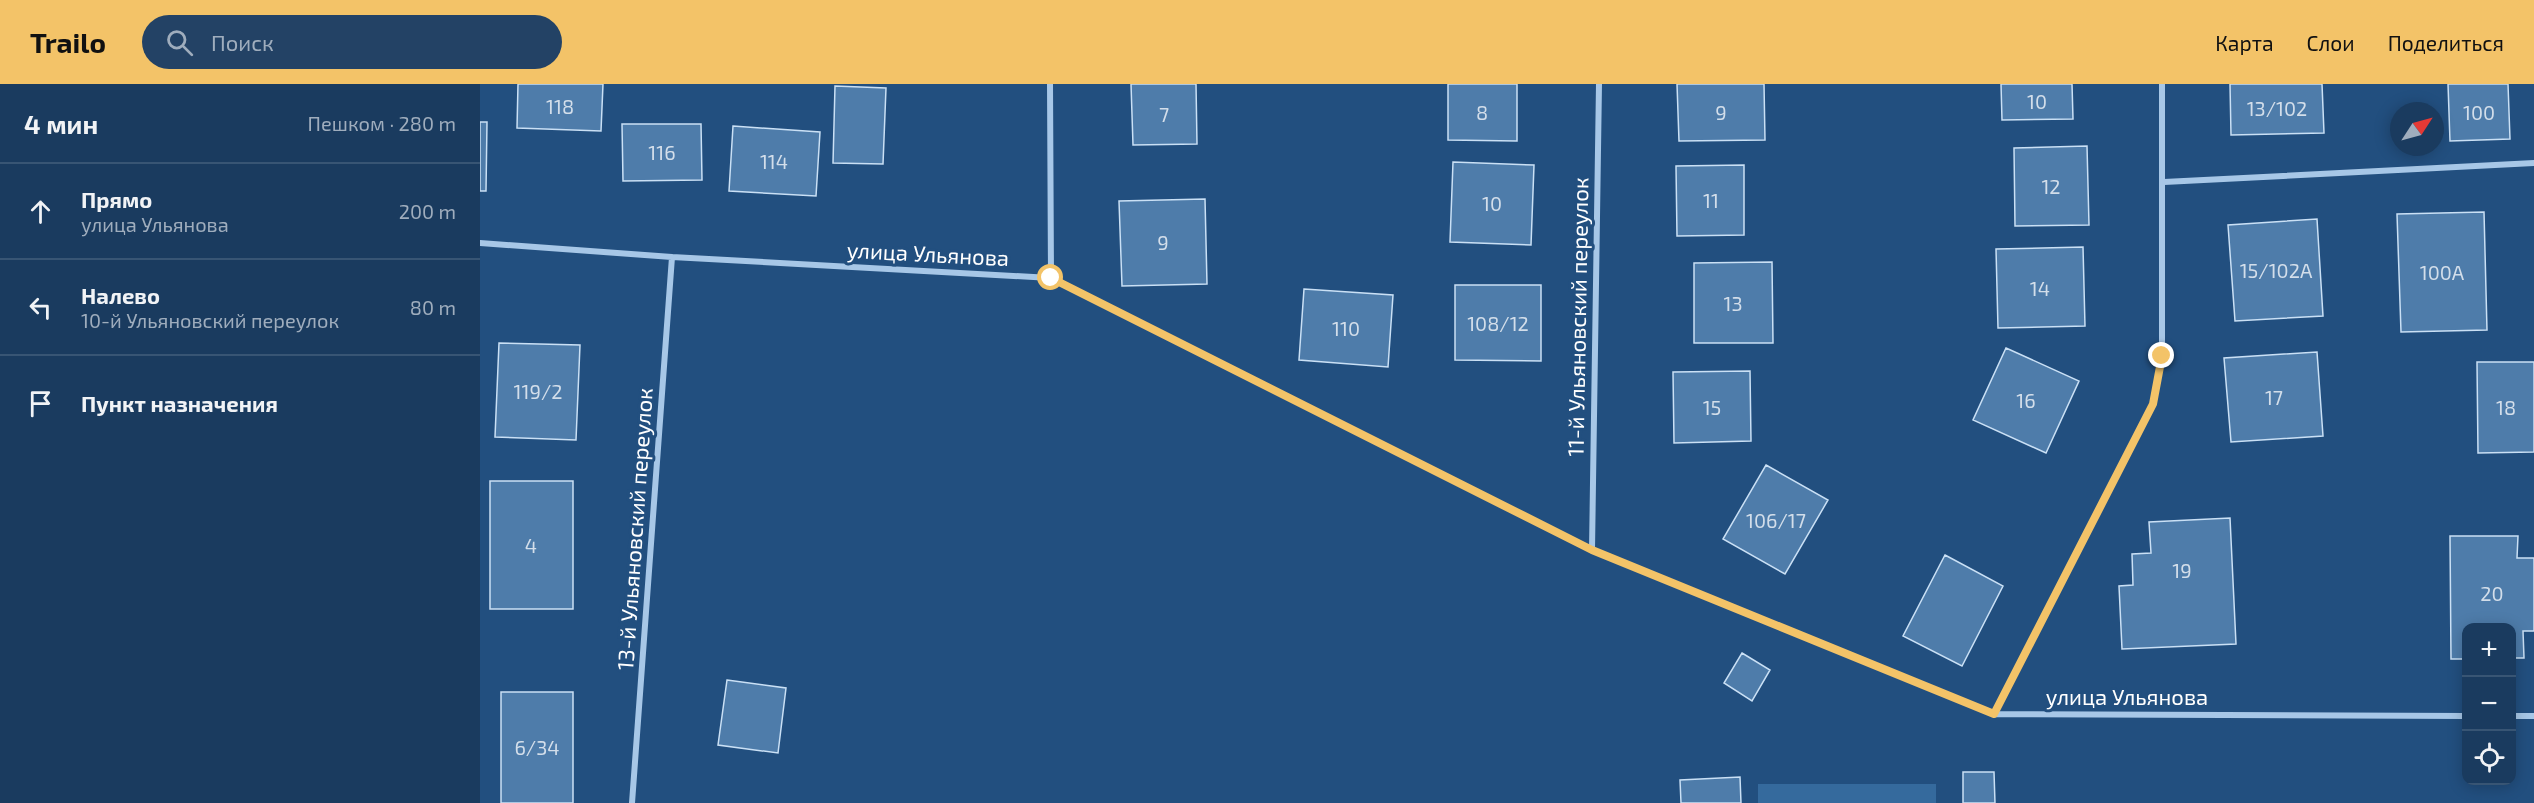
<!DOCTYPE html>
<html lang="ru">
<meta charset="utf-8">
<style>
:root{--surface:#1a3b5f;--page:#234265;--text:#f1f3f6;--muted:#9fadbd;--line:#385574;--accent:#f3c368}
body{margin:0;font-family:"Exo 2",sans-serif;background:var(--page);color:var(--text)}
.controls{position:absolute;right:18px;bottom:18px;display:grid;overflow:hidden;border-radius:12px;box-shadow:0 3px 15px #0003}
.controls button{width:54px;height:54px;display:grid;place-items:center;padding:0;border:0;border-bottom:2px solid var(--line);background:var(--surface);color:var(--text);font:30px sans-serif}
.compass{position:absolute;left:1910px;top:18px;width:54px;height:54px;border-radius:50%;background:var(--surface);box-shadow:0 3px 15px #0003;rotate:54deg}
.stop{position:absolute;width:18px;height:18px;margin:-14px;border:4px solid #f3c368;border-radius:50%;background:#fff}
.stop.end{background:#f3c368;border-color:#fff;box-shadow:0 2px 6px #0008}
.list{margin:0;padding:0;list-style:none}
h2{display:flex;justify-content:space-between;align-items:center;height:78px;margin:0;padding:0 24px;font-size:26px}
h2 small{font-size:20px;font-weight:400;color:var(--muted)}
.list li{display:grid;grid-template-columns:39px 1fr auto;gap:18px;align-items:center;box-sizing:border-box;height:96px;padding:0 24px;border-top:2px solid var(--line)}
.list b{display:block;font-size:22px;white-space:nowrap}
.list p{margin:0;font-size:20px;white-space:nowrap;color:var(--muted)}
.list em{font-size:20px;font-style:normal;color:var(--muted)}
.icon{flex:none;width:33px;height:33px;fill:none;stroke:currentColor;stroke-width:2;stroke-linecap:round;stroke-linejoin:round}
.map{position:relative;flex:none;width:2054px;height:719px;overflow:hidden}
header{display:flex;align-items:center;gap:36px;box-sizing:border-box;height:84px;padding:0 30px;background:var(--accent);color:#111}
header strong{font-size:28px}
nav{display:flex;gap:33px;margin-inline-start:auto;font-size:21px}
.search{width:420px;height:54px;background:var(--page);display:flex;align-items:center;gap:15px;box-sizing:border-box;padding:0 21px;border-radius:33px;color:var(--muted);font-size:22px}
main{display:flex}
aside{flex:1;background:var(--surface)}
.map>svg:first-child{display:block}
.green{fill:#356a9d}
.building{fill:#4e7caa;stroke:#cae0f5;stroke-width:1.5}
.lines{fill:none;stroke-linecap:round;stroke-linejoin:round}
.minor{stroke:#a7c7e7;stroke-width:6}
.route{stroke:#f3c368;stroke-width:8}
.labels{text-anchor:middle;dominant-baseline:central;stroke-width:6;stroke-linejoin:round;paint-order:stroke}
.number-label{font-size:20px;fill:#d3deea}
.street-label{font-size:22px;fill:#fff;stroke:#224f7f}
</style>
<header>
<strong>Trailo</strong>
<div class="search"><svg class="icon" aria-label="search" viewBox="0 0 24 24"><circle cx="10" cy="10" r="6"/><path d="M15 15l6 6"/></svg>Поиск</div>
<nav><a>Карта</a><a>Слои</a><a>Поделиться</a></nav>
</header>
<main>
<aside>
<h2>4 мин<small>Пешком · 280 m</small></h2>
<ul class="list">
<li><svg class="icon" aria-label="ahead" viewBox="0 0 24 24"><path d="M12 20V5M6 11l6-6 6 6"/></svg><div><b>Прямо</b><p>улица Ульянова</p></div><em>200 m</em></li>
<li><svg class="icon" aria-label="left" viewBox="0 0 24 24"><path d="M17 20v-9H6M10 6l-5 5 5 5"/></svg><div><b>Налево</b><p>10-й Ульяновский переулок</p></div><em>80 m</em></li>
<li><svg class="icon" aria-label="arrive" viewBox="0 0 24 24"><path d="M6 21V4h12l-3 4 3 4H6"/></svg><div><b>Пункт назначения</b></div></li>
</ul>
</aside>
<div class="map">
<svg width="2054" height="719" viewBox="0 0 2054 719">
<rect width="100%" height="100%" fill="#224f7f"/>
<path class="green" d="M1278 700H1456V719H1278Z"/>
<path class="building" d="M38 0H123L121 47 37 44Z
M651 0H716L717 60 653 61Z
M968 0H1037V57L968 56Z
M1197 0H1284L1285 56 1199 57Z
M1521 0H1592L1593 35 1522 36Z
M1750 0H1842L1844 49 1751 51Z
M1968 0H2028L2030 55 1970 57Z
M355 2 406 4 403 80 353 79Z
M0 38H7L6 107H0Z
M142 40H221L222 96 143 97Z
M253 42 340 48 336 112 249 107Z
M1607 62 1609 141 1535 142 1534 64Z
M973 78 1054 81 1051 161 970 158Z
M1264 81V151L1197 152 1196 82Z
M725 115 727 200 642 202 639 117Z
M2004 128 2007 246 1921 248 1917 130Z
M1837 135 1843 232 1755 237 1748 141Z
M1603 163 1605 242 1518 244 1516 165Z
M1292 178 1293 259H1214V179Z
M975 201H1061V277L975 276Z
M824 205 913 211 908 283 819 276Z
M19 259 100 261 96 356 15 353Z
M1526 264 1599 297 1566 369 1493 336Z
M1837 268 1843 352 1751 358 1744 274Z
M1997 278H2054V368L1998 369Z
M1270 287 1271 357 1194 359 1193 288Z
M1286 381 1348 416 1305 490 1243 455Z
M10 397H93V525H10Z
M1750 434 1756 560 1642 565 1639 502 1653 501 1652 470 1671 469 1669 438Z
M1970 452H2038L2037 474H2054V547H2043L2044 574H2032V544H1986V575H1971Z
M1465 471 1523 502 1482 582 1423 552Z
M1262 569 1290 586 1272 617 1244 599Z
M247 596 306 604 298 669 238 661Z
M21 608H93V719H21Z
M1483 688H1514L1515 719H1483Z
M1260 693 1261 719H1201L1200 696Z"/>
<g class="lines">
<path class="minor" d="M570 0 571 194
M1684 98 2054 79
M0 159 192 173 571 194 1112 466 1514 630 1986 632
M1112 466 1119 0
M1514 630 1673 320 1682 272V0
M2032 632H2054
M152 719 192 173"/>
</g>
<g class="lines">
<path class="route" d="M571 194 1112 466 1514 630 1673 320 1682 272"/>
</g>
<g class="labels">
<g class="number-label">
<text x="1557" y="17">10</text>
<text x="80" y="22">118</text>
<text x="1797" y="24">13/102</text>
<text x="1002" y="28">8</text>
<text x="1241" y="28">9</text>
<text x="1999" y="28">100</text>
<text x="684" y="30">7</text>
<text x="182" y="68">116</text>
<text x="294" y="77">114</text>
<text x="1571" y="102">12</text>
<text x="1231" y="116">11</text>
<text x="1012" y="119">10</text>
<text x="683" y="158">9</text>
<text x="1796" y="186">15/102А</text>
<text x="1962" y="188">100А</text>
<text x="1560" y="204">14</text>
<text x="1253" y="219">13</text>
<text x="1018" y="239">108/12</text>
<text x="866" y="244">110</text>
<text x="58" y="307">119/2</text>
<text x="1794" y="313">17</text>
<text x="1546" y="316">16</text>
<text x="1232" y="323">15</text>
<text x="2026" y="323">18</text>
<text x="1296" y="436">106/17</text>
<text x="51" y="461">4</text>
<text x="1702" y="486">19</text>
<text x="2012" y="509">20</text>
<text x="57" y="663">6/34</text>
</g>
<g class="street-label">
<text transform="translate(448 169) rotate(3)">улица Ульянова</text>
<text transform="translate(1097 233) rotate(-89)">11-й Ульяновский переулок</text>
<text transform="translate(154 445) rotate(-86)">13-й Ульяновский переулок</text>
<text x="1647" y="612">улица Ульянова</text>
</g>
</g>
</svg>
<div class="controls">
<button>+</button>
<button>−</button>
<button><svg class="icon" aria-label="locate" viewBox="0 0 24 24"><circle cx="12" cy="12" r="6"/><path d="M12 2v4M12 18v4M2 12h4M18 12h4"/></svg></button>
</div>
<svg class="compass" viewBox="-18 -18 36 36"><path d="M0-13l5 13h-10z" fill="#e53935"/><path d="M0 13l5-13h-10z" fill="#9fadbd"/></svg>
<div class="stop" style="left:571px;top:194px"></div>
<div class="stop end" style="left:1682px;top:272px"></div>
</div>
</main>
